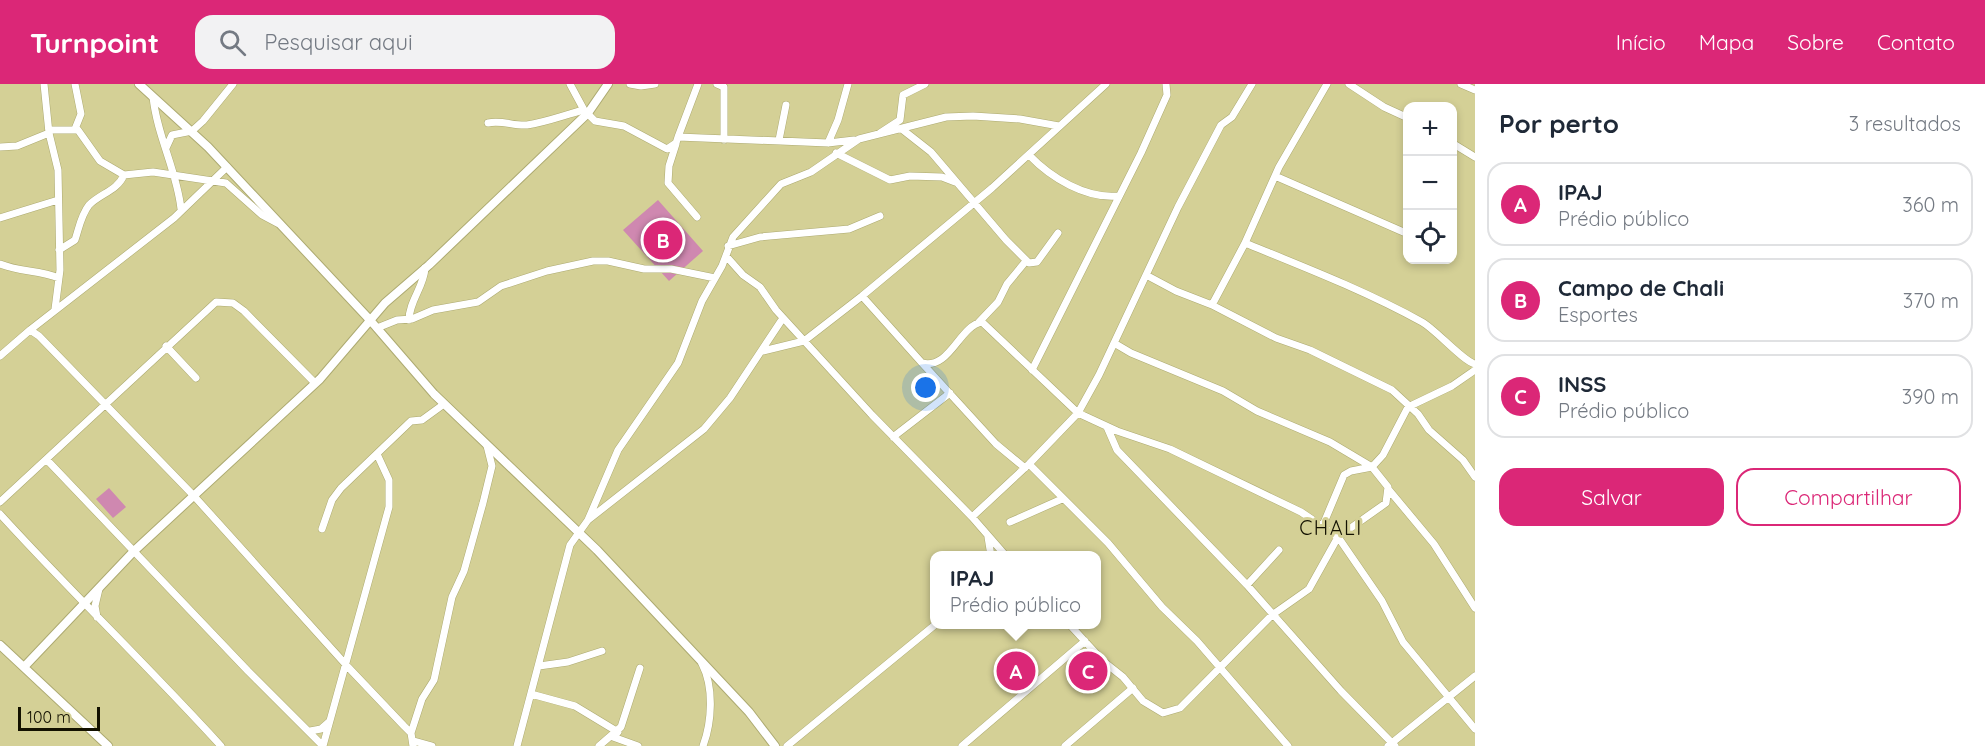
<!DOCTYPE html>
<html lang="pt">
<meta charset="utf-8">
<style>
:root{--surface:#fff;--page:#f2f2f3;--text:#1f2937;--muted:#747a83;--line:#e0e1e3;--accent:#db2777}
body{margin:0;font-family:Quicksand,sans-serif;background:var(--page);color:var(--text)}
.controls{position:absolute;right:18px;top:18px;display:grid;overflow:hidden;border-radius:12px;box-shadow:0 3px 9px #0003}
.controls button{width:54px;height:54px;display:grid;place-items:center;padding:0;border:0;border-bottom:2px solid var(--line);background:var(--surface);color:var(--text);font:30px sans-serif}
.scale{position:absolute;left:18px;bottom:15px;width:82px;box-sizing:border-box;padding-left:6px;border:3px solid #131100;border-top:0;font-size:16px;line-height:21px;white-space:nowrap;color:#131100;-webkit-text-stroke:4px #d4d096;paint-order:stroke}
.you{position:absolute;left:926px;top:304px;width:21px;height:21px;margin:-15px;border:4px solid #fff;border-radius:50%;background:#1a73e8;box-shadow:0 0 0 9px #1a73e833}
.badge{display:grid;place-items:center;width:39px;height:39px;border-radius:50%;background:var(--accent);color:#fff;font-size:20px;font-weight:700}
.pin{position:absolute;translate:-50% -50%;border:3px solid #fff;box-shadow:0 2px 6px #0006}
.popup{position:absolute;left:930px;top:467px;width:171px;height:78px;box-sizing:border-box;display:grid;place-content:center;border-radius:12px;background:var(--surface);filter:drop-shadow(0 2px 4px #0005);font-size:20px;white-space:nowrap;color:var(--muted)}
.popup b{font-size:22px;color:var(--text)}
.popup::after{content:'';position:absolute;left:50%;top:100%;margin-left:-12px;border:12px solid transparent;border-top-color:var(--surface)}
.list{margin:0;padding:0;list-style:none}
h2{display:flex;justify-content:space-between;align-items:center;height:78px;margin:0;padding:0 24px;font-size:26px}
h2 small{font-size:20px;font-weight:400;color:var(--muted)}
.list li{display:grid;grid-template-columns:39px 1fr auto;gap:18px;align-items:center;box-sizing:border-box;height:84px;margin:0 12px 12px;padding:0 12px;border:2px solid var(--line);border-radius:18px}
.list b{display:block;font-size:22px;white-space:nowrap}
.list p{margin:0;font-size:20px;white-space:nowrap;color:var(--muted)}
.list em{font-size:20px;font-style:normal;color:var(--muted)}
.actions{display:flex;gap:12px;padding:18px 24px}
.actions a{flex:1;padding:14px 0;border:2px solid var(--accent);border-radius:18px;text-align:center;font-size:21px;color:var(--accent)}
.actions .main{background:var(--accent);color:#fff}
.icon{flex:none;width:33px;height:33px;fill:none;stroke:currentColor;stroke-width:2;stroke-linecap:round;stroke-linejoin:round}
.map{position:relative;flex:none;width:1475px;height:662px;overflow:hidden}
header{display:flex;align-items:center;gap:36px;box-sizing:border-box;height:84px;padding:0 30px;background:var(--accent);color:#fff}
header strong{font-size:28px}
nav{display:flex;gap:33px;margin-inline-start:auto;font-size:21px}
.search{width:420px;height:54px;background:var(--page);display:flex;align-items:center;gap:15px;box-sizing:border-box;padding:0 21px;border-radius:18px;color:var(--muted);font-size:22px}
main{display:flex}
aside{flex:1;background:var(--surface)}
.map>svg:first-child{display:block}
.green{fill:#cf88b0}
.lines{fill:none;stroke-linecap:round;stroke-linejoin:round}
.minor-casing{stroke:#adaa71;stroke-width:8}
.tertiary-casing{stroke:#adaa71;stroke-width:10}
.minor{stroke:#fff;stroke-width:7}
.tertiary{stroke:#fff;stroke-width:8}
.labels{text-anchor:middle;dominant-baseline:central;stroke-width:6;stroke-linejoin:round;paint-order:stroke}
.neighbourhood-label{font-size:20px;letter-spacing:1.5px;fill:#131100;stroke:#d4d096}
</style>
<header>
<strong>Turnpoint</strong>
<div class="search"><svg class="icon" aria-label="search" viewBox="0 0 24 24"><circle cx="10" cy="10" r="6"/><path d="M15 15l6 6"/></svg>Pesquisar aqui</div>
<nav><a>Início</a><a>Mapa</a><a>Sobre</a><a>Contato</a></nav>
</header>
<main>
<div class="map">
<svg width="1475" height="662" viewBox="0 0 1475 662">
<rect width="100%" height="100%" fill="#d4d096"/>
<path class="green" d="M658 116 703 167 669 197 623 146Z
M109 404 126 423 113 434 96 415Z"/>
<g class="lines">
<g class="minor-casing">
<path id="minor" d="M44 0 49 49 58 86 60 186 55 225
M570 0 584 26 595 37 624 42 667 65 676 59 678 53 828 59 854 56
M630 0 641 2 655 0
M717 0 724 3V56
M1349 0 1384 23 1408 34
M1461 0 1475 6
M153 13C157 52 177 87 181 125
M488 39C502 36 513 42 527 41 547 38 564 31 584 26
M75 45 81 30 75 0
M49 46H78L100 77 124 91 153 88 226 99 262 131 277 139
M903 46 931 68 1006 156 1029 179 1037 178 1058 149
M880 49 900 36 903 11 925 0
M678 53 698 0
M779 56 786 21
M828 59 838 36 848 0
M1452 59 1475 73
M676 60 669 82 668 99 697 133
M0 63 17 62 49 49
M166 64 172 51 192 47 203 37 233 0
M836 69 890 96 910 92 942 93 955 98
M1029 71C1051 94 1086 115 1118 112
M1275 92 1408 150
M0 134 58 116
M1245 159C1304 183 1366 207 1422 238 1435 245 1464 278 1475 280
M728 162 760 153 849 145 880 132
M59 166 75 156C79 144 81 131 89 121 101 109 117 107 124 91
M726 172 743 191 760 203 776 226 872 331 972 433
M0 180C19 188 39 186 59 194
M1146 191 1176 207 1212 221 1276 254 1310 266 1392 306 1418 330 1429 346 1463 376 1475 393
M862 212 922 279C950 286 959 242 982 238L1078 329 1117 347 1170 365 1301 428 1338 453 1382 517 1403 558 1475 645
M1212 221 1245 159 1279 83 1327 0
M409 236C409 217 424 203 425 184
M979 238 998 218 1007 200 1026 177
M377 244 397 236 412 235 433 226 478 218 501 202 547 187 593 177H608L644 185H671L715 194
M30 246 174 134 227 83
M1114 259 1131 269 1223 307 1257 327 1330 358 1372 383
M166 262 196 294
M763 267 804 257 862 212 992 104 1106 0
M0 272 30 246 39 252 194 412 348 583 404 642 411 649 413 662
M922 279 996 360 1025 384
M1032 286 1141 69 1167 11 1166 0
M1107 343 1117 366 1247 501 1341 607 1395 662
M893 353 950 309
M47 376 248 587 323 662
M1029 380 1108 459 1162 523 1197 557 1288 662
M1389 406 1434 460 1475 524
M0 418 216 218 233 219 244 227 315 299
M0 430C72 509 149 583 221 662
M588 436 618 366 678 279 702 217 722 182 733 153 781 100 811 88 859 55 946 33 973 32 1020 35 1059 42
M1010 438 1062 415
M1323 441 1344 391 1351 387 1372 383
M322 445 332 416 341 404 411 337 422 336 444 320
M988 453 991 472
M1006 472 972 433 1029 380 1078 329 1099 291 1178 123 1221 41 1232 33 1252 0
M1247 501 1279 466
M97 533 95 522 99 505
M1069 540 1104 578 1123 593 1143 617 1163 629 1180 624 1272 531 1309 505 1338 453 1386 419 1388 403 1372 383 1383 371 1408 323 1452 302 1475 286
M702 580C714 603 712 638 703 662
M539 582 568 578 602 567
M531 610 575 622 618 648
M310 647 321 645 329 638
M411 649 422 615 434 596 452 513 464 487 483 419 492 382 487 362
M613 653 638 662
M414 657 432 662
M323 662 389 423V396L377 370
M517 662 570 461 588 436 704 345 730 314 783 234
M599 662 621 643 640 584
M787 662 936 540
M962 662 1085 557
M1065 662 1133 604
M1388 662 1475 592"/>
</g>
<g class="tertiary-casing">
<path id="tertiary" d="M139 0 208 63 370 236 434 310 597 466 749 628 775 662
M0 561 108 662
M24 583 134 467 320 295 385 219 429 181 588 29 608 0"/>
</g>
<use href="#minor" class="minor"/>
<use href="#tertiary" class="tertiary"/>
</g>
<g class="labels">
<g class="neighbourhood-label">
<text x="1331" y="443">CHALI</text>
</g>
</g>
</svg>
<div class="controls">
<button>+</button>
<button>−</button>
<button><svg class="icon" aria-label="locate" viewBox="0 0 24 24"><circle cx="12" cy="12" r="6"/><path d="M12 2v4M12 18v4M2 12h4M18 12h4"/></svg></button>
</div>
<div class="scale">100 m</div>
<div class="you"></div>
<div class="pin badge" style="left:1016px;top:587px">A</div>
<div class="popup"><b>IPAJ</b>Prédio público</div>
<div class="pin badge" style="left:663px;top:156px">B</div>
<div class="pin badge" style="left:1088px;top:587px">C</div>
</div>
<aside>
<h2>Por perto<small>3 resultados</small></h2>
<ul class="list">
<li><span class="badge">A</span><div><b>IPAJ</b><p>Prédio público</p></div><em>360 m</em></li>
<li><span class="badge">B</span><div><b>Campo de Chali</b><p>Esportes</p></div><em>370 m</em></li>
<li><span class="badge">C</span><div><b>INSS</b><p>Prédio público</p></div><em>390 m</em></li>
</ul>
<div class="actions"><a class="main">Salvar</a><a>Compartilhar</a></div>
</aside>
</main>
